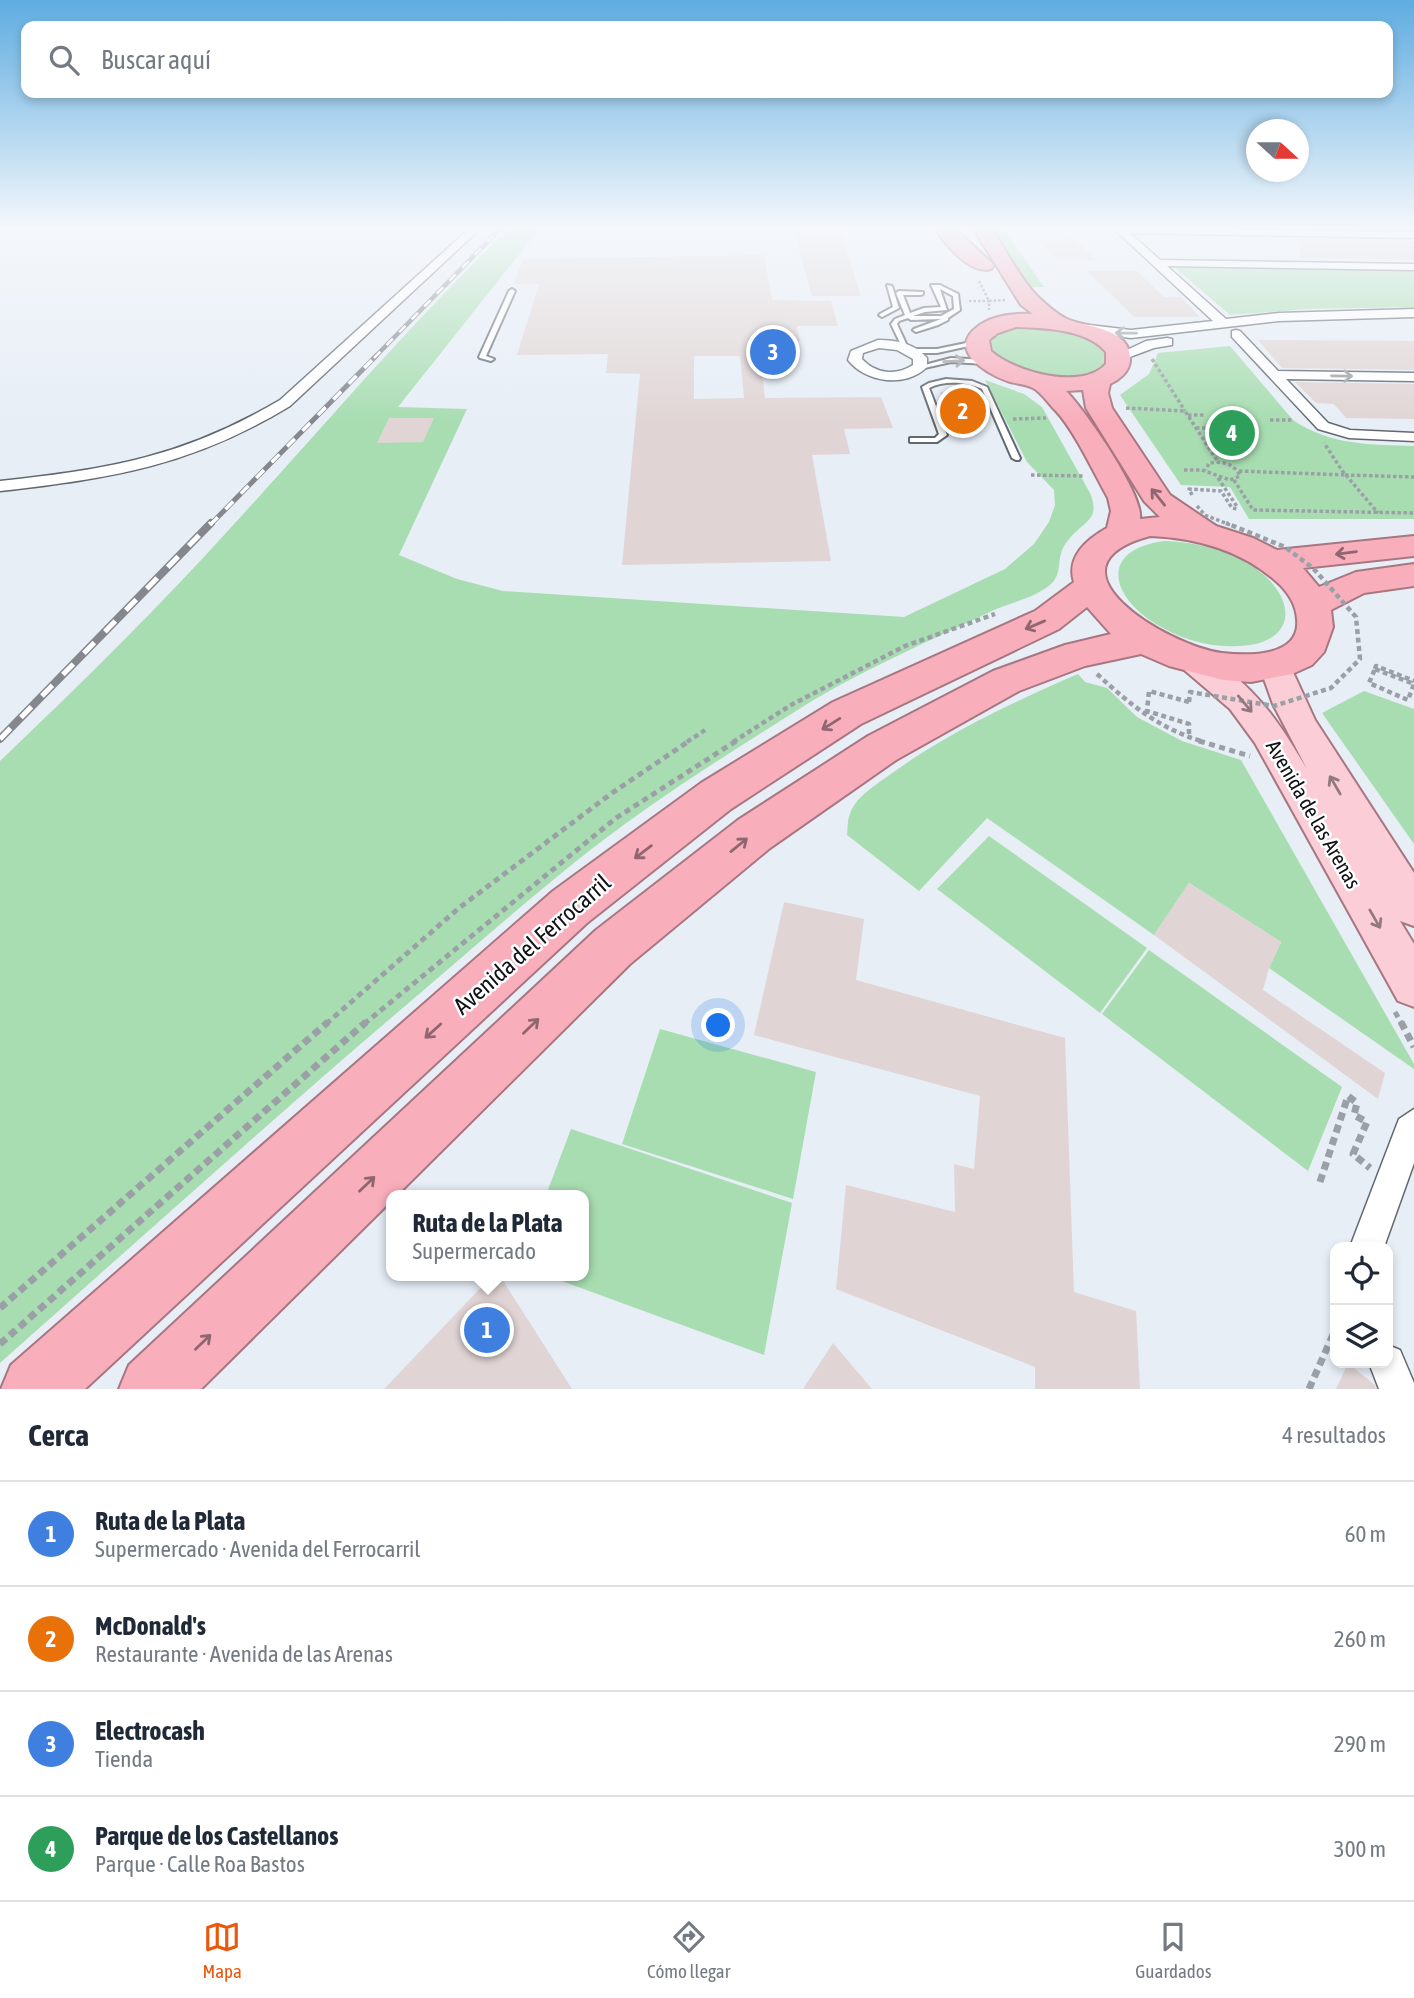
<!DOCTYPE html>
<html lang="es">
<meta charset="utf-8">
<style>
:root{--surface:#fff;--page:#f2f2f3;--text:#1f2937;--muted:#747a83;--line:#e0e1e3;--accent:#ea580c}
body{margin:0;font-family:"Asap Condensed",sans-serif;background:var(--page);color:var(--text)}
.controls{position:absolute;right:21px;bottom:21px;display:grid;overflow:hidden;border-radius:14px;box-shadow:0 4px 10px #0003}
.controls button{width:63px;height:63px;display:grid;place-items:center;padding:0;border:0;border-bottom:2px solid var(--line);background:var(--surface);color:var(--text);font:35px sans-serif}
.compass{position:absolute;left:1246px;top:119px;width:63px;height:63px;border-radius:50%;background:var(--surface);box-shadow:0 4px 10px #0003;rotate:111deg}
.you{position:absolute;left:719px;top:1026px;width:24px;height:24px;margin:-18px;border:5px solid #fff;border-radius:50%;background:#1a73e8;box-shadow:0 0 0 10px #1a73e833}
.badge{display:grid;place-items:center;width:46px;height:46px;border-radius:50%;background:var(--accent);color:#fff;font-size:23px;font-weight:700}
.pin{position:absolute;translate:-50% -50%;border:4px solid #fff;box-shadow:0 2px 7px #0006}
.popup{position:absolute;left:386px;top:1190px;width:203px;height:91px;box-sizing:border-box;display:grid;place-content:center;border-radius:14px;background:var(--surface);filter:drop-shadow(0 2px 5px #0005);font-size:23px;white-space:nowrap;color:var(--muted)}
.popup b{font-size:26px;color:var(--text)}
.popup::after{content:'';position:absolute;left:50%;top:100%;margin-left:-14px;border:14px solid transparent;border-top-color:var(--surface)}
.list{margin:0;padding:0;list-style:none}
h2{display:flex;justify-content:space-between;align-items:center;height:91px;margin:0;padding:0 28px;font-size:30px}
h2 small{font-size:23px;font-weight:400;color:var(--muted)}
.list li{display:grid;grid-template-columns:46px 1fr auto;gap:21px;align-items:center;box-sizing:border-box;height:105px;padding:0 28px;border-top:2px solid var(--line)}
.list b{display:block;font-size:26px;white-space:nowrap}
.list p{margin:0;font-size:23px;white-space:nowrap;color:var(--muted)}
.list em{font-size:23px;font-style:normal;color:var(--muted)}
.icon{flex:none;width:38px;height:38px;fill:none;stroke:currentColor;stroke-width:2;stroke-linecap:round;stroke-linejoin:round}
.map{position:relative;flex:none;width:1414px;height:1389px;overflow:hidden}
.search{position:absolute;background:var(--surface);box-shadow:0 4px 10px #0003;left:21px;right:21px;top:21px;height:77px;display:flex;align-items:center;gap:18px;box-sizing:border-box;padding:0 24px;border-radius:14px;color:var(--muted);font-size:26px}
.sheet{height:511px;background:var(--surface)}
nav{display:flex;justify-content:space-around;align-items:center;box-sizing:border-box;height:98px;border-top:2px solid var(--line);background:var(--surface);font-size:19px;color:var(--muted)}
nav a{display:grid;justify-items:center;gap:4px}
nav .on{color:var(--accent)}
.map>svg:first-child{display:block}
.green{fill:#a8ddb1}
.building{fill:#e0d5d4;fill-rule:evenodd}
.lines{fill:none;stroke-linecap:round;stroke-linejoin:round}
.lane-casing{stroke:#62686f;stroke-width:4}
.street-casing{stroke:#62686f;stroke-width:3}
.primary-casing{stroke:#a77781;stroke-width:4}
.highway-casing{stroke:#a77781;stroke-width:4}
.path-far4{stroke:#9ba0a7;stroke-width:2.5;stroke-dasharray:2.5 2;stroke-linecap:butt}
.path-far3{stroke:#9ba0a7;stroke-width:3.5;stroke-dasharray:3.5 2.5;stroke-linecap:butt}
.path-far2{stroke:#9ba0a7;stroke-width:4.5;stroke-dasharray:5 3.5;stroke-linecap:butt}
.path-far1{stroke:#9ba0a7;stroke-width:5;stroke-dasharray:6 4.5;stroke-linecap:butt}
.path{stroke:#9ba0a7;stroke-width:7;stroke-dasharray:8 5;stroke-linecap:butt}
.lane{fill:#fff;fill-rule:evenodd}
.street{fill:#fff;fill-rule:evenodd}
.primary{fill:#fbced7;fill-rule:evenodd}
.highway{fill:#f9aebc;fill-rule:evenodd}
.rail-far2-casing{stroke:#84888e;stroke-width:4.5}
.rail-far1-casing{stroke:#84888e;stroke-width:5}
.rail-casing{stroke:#84888e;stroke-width:8}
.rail-far2{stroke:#fff;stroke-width:2.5;stroke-dasharray:9;stroke-linecap:butt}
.rail-far1{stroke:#fff;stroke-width:3.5;stroke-dasharray:11;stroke-linecap:butt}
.rail{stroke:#fff;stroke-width:5;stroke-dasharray:15;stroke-linecap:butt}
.path-bridge-far1{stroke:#9ba0a7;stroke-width:3.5;stroke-dasharray:3.5 2.5;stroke-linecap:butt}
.path-bridge{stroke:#9ba0a7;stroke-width:4.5;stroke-dasharray:5 3.5;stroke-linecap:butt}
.oneway{stroke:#9fa0a1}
.oneway2{stroke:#906770}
.oneway3{stroke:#91797f}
.labels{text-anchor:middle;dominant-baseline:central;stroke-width:5;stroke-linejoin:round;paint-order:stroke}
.street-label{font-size:21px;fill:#0f1114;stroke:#fff}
.near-street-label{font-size:24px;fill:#0f1114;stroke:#fff}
</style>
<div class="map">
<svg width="1414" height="1389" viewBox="0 0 1414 1389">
<rect width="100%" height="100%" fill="#e7eef6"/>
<path class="green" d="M510 228H540L398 407 467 409 399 555 457 579 503 591 904 617 1005 569 1034 544 1049 522 1055 505 1054 490 1027 462 985 380 1024 394 1042 407 1090 493C1101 520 1084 521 1069 539 1054 556 1064 571 1052 583 1038 597 1012 602 994 610 930 641 855 673 796 711 746 743 695 774 646 809 568 863 497 928 425 989 281 1111 141 1238 0 1363V761C81 684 160 606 235 523 326 424 412 321 510 228Z
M992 228H1003L1044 287H1031Z
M1173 266 1414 271V307L1308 309 1230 315Z
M1024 325C1045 328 1111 331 1106 362 1076 397 962 358 998 332 1005 327 1016 327 1024 325Z
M1230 346 1293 420C1329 445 1372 445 1414 446V519H1249L1230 487 1181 485 1120 395 1149 374 1158 353Z
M1164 541C1196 542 1228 550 1255 568 1299 599 1297 644 1238 646 1210 648 1180 639 1156 624 1110 596 1099 550 1164 541Z
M1078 674 1085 682 1107 688 1137 717 1182 741 1241 760 1414 1064V1069L1269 968 1281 942 1189 883 1154 935 987 818 919 891 847 835C848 829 847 820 850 814 855 798 874 786 888 776 947 733 1011 703 1078 674Z
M1364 691 1414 709V844L1322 713Z
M989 836 1147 948 1100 1013 937 889Z
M1149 950 1342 1087 1308 1171 1102 1014Z
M660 1029 816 1072 793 1199 622 1144Z
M571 1129 792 1203 764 1355 548 1276H583V1195H546Z"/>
<path class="building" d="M793 228H840L861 296H812Z
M1075 239 1095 260H1057L1038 240Z
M1300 239 1414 241V260L1300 258Z
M764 255 772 300 831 301 838 326H797L800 341H789L790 347H780L782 356H760L765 398 881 397 893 428 844 429 850 454 812 455 831 561 622 565 640 374 606 373 608 354 517 355 539 284H514L523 259ZM694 356H740L744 398 694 399Z
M1087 271H1137L1164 297H1181L1200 317H1134Z
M1258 340 1414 341V370L1282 368Z
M1295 382 1414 384V419L1346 418 1334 404 1316 403Z
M940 392H969L983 424H952Z
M389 418H434L423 442 377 443Z
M1189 883 1281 942 1269 968 1263 990 1385 1073 1378 1099 1154 935Z
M784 902 864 919 856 980 1065 1038 1074 1292 1136 1311 1140 1389H1035V1367L836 1289 846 1185 955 1212 954 1164 974 1169 980 1096 754 1035Z
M492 1276H500L572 1389H384Z
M833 1343 872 1389H803Z
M1348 1363 1375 1385 1376 1389H1336Z"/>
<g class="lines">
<g class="lane-casing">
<path id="lane" d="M887 285 892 286 899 308 882 317 879 315 880 314 893 307Z
M931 285H940L958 294 960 310 948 318V320L938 325 916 332 913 330 914 329 941 319 911 320 908 318 899 321 897 324 908 348 903 349 891 324 895 319 905 315 896 293 899 291 923 292V294L921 295H903L910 313 924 308 941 307ZM940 289 953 296 954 309 941 316H913L925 312 947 310Z
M512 289 515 291 486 356 494 359 491 361 480 358 479 357 509 291Z
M976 341 978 342V344L937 353H911L908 351 911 349H937Z
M951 358 986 360 989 362 986 364 951 362 920 369 917 367Z
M946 379 972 381 987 387 1020 458 1019 460H1016L1012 458 982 389C966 382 945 380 929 388L947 435 937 442H910V438H935L939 434 922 387 929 383Z"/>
</g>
<g class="street-casing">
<path id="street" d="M470 228H481L290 406C191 466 113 478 0 491V481C110 469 183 457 280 400Z
M1113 228 1414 232V238L1130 233 1160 260 1414 264V270L1167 266 1226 319 1279 313 1414 309V317L1279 321 1131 338 1077 331 1075 328 1081 324 1131 330 1213 321Z
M1236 330 1240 331 1278 371 1414 373V381L1286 379 1328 423 1350 430 1414 433V441L1349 438 1318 429 1232 337V331Z
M1167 338 1172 339V345L1154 348 1119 361 1112 357 1146 341Z
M878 340C896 340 914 343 927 358V367C906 388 866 383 848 360L851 351ZM879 348 897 350 913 359V365C896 376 876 374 862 359L863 353Z
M1414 1109V1163L1384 1247H1350L1399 1119Z
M1388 1345 1400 1350 1414 1383V1389H1379L1369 1363H1388Z"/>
</g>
<g class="primary-casing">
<path id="primary" d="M1193 648C1206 652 1214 660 1225 668 1265 700 1281 726 1307 769L1273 704 1259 665 1264 657 1275 653 1286 657 1315 720 1414 873V926L1400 921 1414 944V1007L1398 1001 1255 743 1230 709 1182 668 1177 660 1182 652Z"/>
</g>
<g class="highway-casing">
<path id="highway" d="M935 228H954L994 265 991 269C970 275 945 244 935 228Z
M973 228H991C1006 250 1019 277 1037 296 1044 303 1058 315 1067 319 1088 328 1132 328 1130 361 1129 372 1119 380 1110 384L1108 393 1112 408 1170 495 1216 526 1253 538 1277 550 1414 536V556L1303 568 1319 587 1356 572 1414 564V586L1364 593 1331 610 1333 627 1324 652 1312 665 1292 674 1251 682 1223 680 1169 666 1141 654 1085 666 1019 691 896 760 770 848 630 964 397 1195H391V1201L201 1389H119L129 1365 596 930 738 820 868 736 993 671 1065 645 1111 634 1087 607 1059 629 861 724 731 809 587 923 85 1389H1L11 1365 553 891 701 783 833 702 1035 611 1074 582C1066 557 1087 539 1107 528L1111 511 1108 498C1094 473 1074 430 1056 411 1049 404 1041 392 1033 388 1026 384 1015 384 1007 381 986 373 947 350 977 327 992 315 1015 313 1033 314L1021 305ZM1016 327C1044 328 1087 329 1106 352V364C1082 391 1014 372 991 351L989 340 998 333ZM1083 390 1086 408 1144 501 1160 517 1140 519C1144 495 1085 410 1066 391ZM1150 536C1197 538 1241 550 1277 582 1288 592 1296 604 1297 619 1301 657 1249 656 1222 653 1168 646 1036 567 1150 536Z"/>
</g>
<path class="path-far4" d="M979 281 989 301 1005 300
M969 301H989V310"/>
<path class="path-far3" d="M1152 359 1185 411
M1126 408 1185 411 1218 462
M1188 415H1206
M1013 419 1046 418
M1270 420H1293
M1196 428H1212
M1184 470H1202L1230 480 1240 476C1234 463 1222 461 1209 463L1206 470
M1239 471 1345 475 1324 443
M1031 475 1084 476
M1345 475 1414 477
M1346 475 1378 513
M1218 478 1238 508
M1234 480 1253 510 1414 513
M1192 495 1189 489 1221 491 1232 508 1238 509"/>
<path class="path-far2" d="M1375 669 1414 684 1408 700 1369 683Z
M1375 669 1376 666 1414 681
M1097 674C1132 706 1158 728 1204 742
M1189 702 1149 691 1147 711 1189 724V738
M687 742 705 730
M733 742 791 705 905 646 995 614"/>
<path class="path-far1" d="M1199 741 1250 756
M1395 1012 1402 1024
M326 1024 459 908 612 793 689 741
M364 1024 616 818 736 741"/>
<path class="path" d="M1401 1022 1414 1047
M1320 1182 1348 1096 1357 1103 1354 1115 1367 1122 1353 1154 1370 1168
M0 1308 328 1022
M0 1344 366 1022
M1309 1389 1335 1330"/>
<use href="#lane" class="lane"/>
<use href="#street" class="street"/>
<use href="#primary" class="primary"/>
<use href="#highway" class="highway"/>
<g class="rail-far2-casing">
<path id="rail-far2" d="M374 358 501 228"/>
</g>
<g class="rail-far1-casing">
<path id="rail-far1" d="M210 525 376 356"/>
</g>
<g class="rail-casing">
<path id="rail" d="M0 739 211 523"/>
</g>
<use href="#rail-far2" class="rail-far2"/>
<use href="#rail-far1" class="rail-far1"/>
<use href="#rail" class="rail"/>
<path class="path-bridge-far1" d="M1197 506 1205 515 1230 525"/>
<path class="path-bridge" d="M1189 702 1190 692 1274 706 1331 688 1360 659 1356 617 1313 568 1285 547 1226 523"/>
</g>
<defs><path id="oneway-shaft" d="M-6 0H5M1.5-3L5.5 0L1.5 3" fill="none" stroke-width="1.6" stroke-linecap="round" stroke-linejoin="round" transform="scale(1.75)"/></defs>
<g class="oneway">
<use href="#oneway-shaft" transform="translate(1126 333) rotate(-179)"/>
<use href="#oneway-shaft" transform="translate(954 361) rotate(-3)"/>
<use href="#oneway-shaft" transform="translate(1342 376) rotate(1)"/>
</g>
<g class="oneway2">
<use href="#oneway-shaft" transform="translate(1158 497) rotate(-129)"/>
<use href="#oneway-shaft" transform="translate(1346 553) rotate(172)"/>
<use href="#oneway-shaft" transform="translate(1035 625) rotate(157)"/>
<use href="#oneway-shaft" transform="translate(831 724) rotate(148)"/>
<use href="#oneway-shaft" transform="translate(739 845) rotate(-39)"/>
<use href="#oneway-shaft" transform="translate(643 852) rotate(143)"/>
<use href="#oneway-shaft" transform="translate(531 1026) rotate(-44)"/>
<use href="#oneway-shaft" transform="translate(433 1031) rotate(138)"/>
<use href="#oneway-shaft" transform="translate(367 1184) rotate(-44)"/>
<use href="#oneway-shaft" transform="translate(203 1342) rotate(-44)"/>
</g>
<g class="oneway3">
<use href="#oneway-shaft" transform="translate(1245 704) rotate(50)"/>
<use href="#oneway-shaft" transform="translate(1335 785) rotate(-120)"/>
<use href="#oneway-shaft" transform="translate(1375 919) rotate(60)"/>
</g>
<linearGradient id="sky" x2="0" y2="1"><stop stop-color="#5eace0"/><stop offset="0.54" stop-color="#f4f7fb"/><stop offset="1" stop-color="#f4f7fb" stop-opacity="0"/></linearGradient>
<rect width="1414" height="422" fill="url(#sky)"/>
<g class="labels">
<g class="street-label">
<text transform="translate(1314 814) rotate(60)">Avenida de las Arenas</text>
</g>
<g class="near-street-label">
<text transform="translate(532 944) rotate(-41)">Avenida del Ferrocarril</text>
</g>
</g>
</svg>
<div class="controls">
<button><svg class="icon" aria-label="locate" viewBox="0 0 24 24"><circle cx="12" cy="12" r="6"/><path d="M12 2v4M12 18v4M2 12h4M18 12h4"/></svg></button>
<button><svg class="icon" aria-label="layers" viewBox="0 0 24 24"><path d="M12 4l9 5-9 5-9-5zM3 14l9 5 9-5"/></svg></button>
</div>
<svg class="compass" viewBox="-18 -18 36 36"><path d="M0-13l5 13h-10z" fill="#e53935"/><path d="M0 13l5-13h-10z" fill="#747a83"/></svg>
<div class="you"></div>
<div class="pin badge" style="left:487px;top:1330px;background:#3f7fe0">1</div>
<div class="popup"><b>Ruta de la Plata</b>Supermercado</div>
<div class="pin badge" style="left:963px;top:411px;background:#e8710a">2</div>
<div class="pin badge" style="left:773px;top:352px;background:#3f7fe0">3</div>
<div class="pin badge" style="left:1232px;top:433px;background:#2e9e5b">4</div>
<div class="search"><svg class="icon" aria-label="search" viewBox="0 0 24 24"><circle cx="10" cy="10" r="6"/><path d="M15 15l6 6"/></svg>Buscar aquí</div>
</div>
<section class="sheet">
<h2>Cerca<small>4 resultados</small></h2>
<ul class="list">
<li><span class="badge" style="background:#3f7fe0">1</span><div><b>Ruta de la Plata</b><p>Supermercado · Avenida del Ferrocarril</p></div><em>60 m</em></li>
<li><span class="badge" style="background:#e8710a">2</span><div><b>McDonald's</b><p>Restaurante · Avenida de las Arenas</p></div><em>260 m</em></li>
<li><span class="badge" style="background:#3f7fe0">3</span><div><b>Electrocash</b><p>Tienda</p></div><em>290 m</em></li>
<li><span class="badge" style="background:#2e9e5b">4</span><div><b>Parque de los Castellanos</b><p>Parque · Calle Roa Bastos</p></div><em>300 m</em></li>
</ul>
</section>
<nav>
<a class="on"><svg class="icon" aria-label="map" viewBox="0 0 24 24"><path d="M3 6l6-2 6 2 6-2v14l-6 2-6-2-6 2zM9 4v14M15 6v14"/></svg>Mapa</a>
<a><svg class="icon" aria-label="directions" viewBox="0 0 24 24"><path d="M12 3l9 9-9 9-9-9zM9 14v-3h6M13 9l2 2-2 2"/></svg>Cómo llegar</a>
<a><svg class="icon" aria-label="saved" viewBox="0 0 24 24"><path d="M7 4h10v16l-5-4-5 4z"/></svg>Guardados</a>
</nav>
